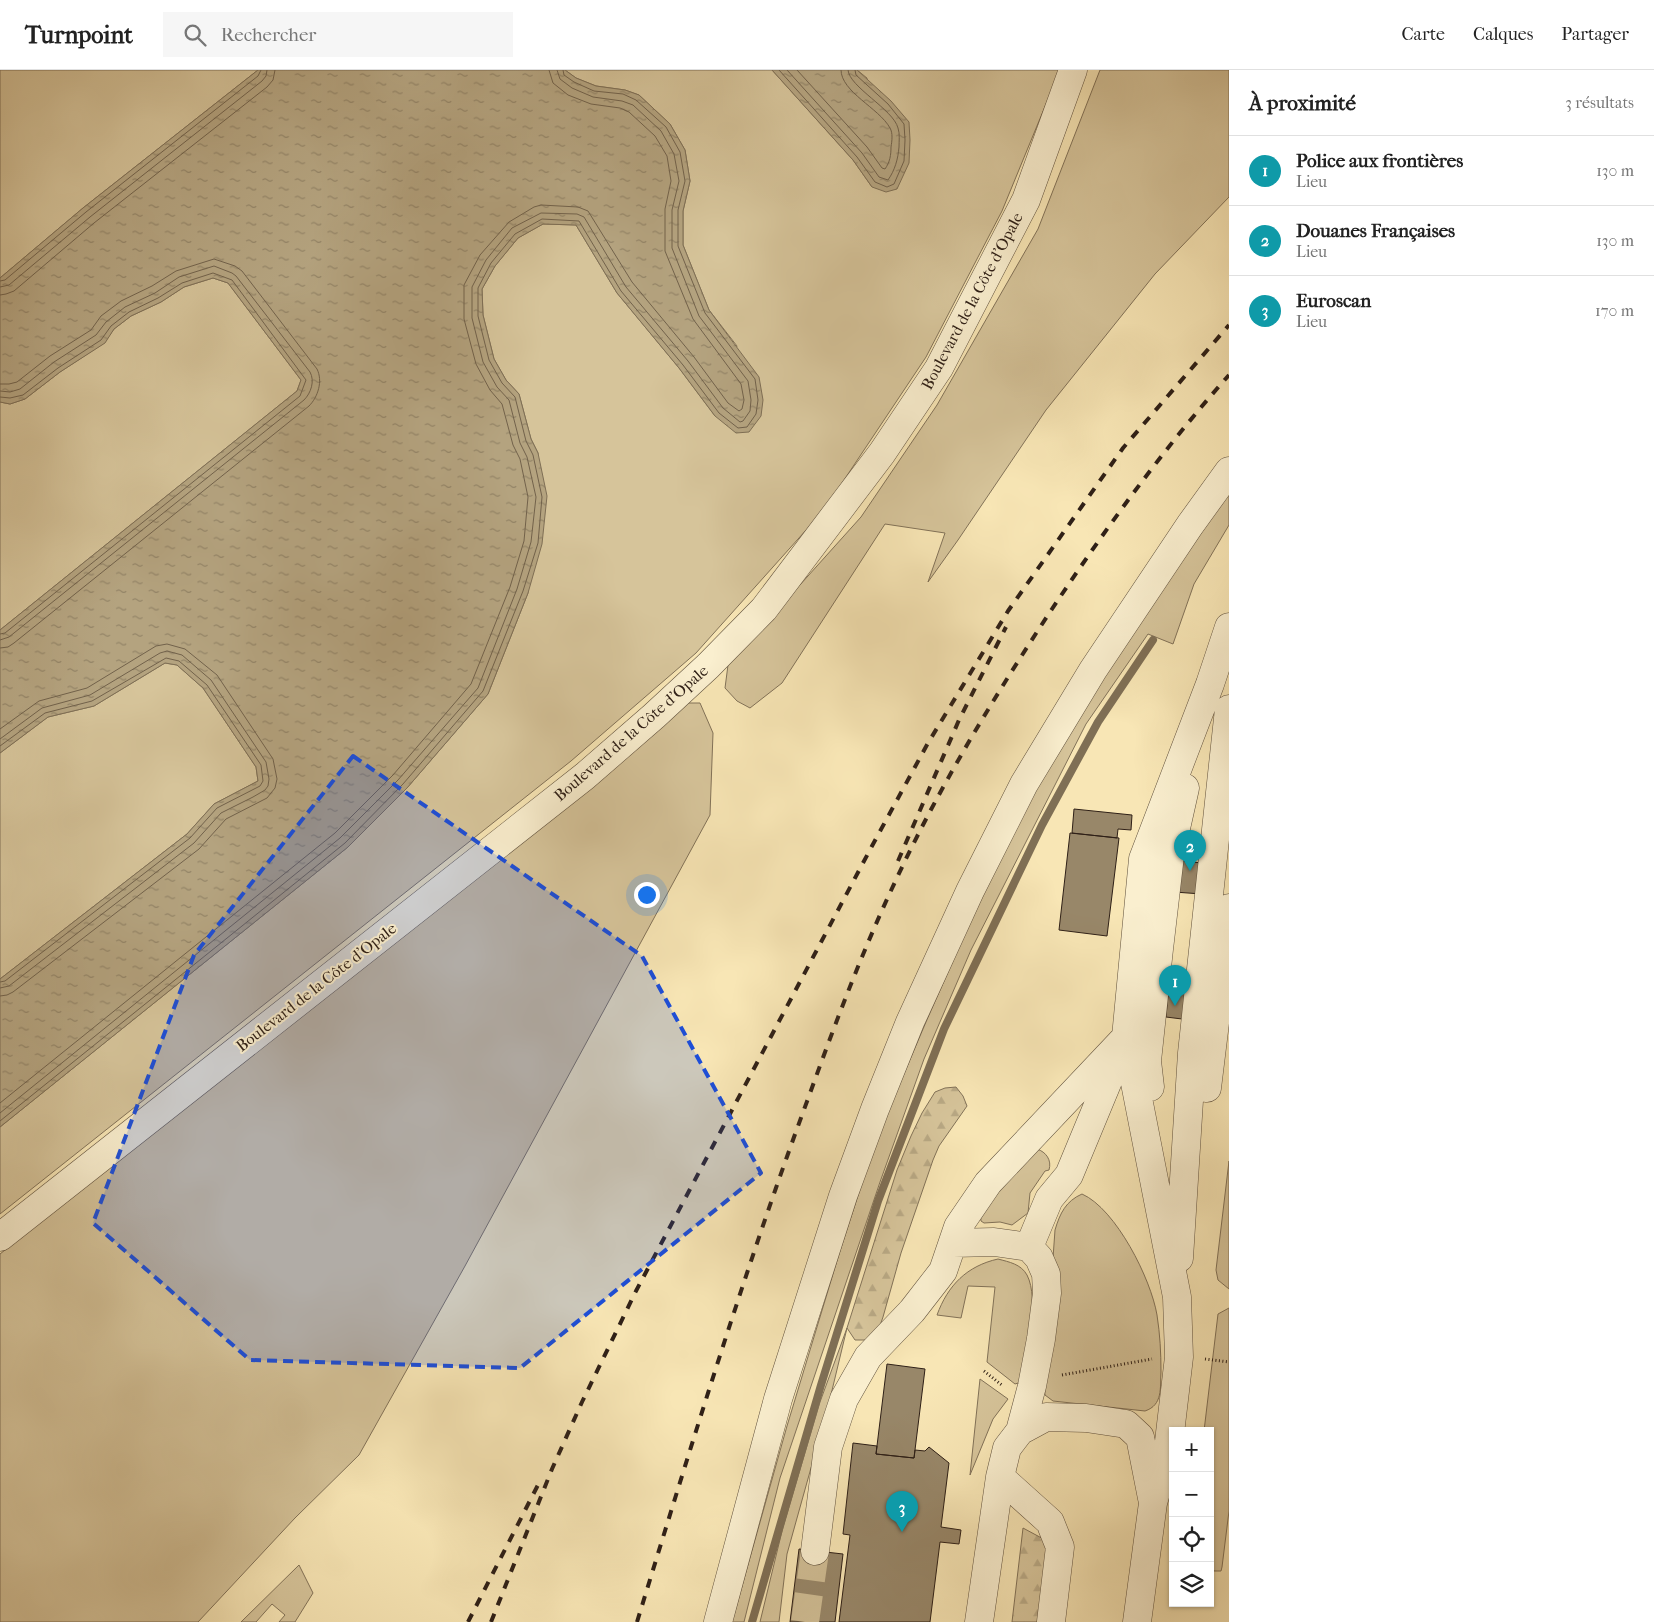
<!DOCTYPE html>
<html lang="fr">
<meta charset="utf-8">
<style>
:root{--surface:#fff;--page:#f6f6f6;--text:#222;--muted:#767676;--line:#e0e0e0;--accent:#8f2418}
body{margin:0;font-family:"IM FELL French Canon",serif;background:var(--page);color:var(--text)}
.controls{position:absolute;right:15px;bottom:15px;display:grid;overflow:hidden;border-radius:0px;box-shadow:0 1px 4px #0004}
.controls button{width:45px;height:45px;display:grid;place-items:center;padding:0;border:0;border-bottom:1px solid var(--line);background:var(--surface);color:var(--text);font:25px sans-serif}
.you{position:absolute;left:646px;top:824px;width:18px;height:18px;margin:-12px;border:4px solid #fff;border-radius:50%;background:#1a73e8;box-shadow:0 0 0 8px #1a73e833}
.badge{display:grid;place-items:center;width:32px;height:32px;border-radius:50%;background:var(--accent);color:#fff;font-size:16px;font-weight:700}
.pin{position:absolute;translate:-50% -41px;filter:drop-shadow(0 1px 2px #0008)}
.pin::after{content:'';position:absolute;top:26px;width:18px;height:15px;background:inherit;clip-path:polygon(0 0,100% 0,50% 100%)}
.list{margin:0;padding:0;list-style:none}
h2{display:flex;justify-content:space-between;align-items:center;height:65px;margin:0;padding:0 20px;font-size:21px}
h2 small{font-size:16px;font-weight:400;color:var(--muted)}
.list li{display:grid;grid-template-columns:32px 1fr auto;gap:15px;align-items:center;box-sizing:border-box;height:70px;padding:0 20px;border-top:1px solid var(--line)}
.list b{display:block;font-size:19px;white-space:nowrap}
.list p{margin:0;font-size:16px;white-space:nowrap;color:var(--muted)}
.list em{font-size:16px;font-style:normal;color:var(--muted)}
.icon{flex:none;width:28px;height:28px;fill:none;stroke:currentColor;stroke-width:2;stroke-linecap:round;stroke-linejoin:round}
.map{position:relative;flex:none;width:1229px;height:1552px;overflow:hidden}
header{display:flex;align-items:center;gap:30px;box-sizing:border-box;height:70px;padding:0 25px;background:var(--surface);border-bottom:1px solid var(--line)}
header strong{font-size:24px}
nav{display:flex;gap:28px;margin-inline-start:auto;font-size:18px}
.search{width:350px;height:45px;background:var(--page);display:flex;align-items:center;gap:12px;box-sizing:border-box;padding:0 18px;border-radius:0px;color:var(--muted);font-size:19px}
main{display:flex}
aside{flex:1;background:var(--surface)}
.map>svg:first-child{display:block}
.grass{fill:#d6c49a;stroke:#827258}
.forest{fill:url(#forest-firs);stroke:#827258}
.water{fill:url(#water-ripples);stroke:#7f6f55}
.lines{fill:none;stroke-linecap:round;stroke-linejoin:round}
.shore{stroke:#72624b;stroke-width:1}
.stream{stroke:#7f6f55;stroke-width:8}
.building{fill:#988769;stroke:#2f2017}
.minor-tunnel{stroke:#d0be95;stroke-width:28;stroke-dasharray:28 14;stroke-linecap:butt}
.minor-casing{stroke:#61523e;stroke-width:29}
.path{stroke:#2f2017;stroke-width:3;stroke-dasharray:1 2.5;stroke-linecap:butt}
.minor{stroke:#faefcf;stroke-width:28}
.rail{stroke:#2f2017;stroke-width:4;stroke-dasharray:9 9;stroke-linecap:butt}
.marked{fill:#1d4ed8;fill-opacity:0.2;stroke:#1d4ed8;stroke-width:4;stroke-dasharray:10 6;stroke-linejoin:round}
.labels{text-anchor:middle;dominant-baseline:central;stroke-width:4;stroke-linejoin:round;paint-order:stroke}
.street-label{font-size:16px;fill:#2f2017;stroke:#faefcf}
</style>
<header>
<strong>Turnpoint</strong>
<div class="search"><svg class="icon" aria-label="search" viewBox="0 0 24 24"><circle cx="10" cy="10" r="6"/><path d="M15 15l6 6"/></svg>Rechercher</div>
<nav><a>Carte</a><a>Calques</a><a>Partager</a></nav>
</header>
<main>
<div class="map">
<svg width="1229" height="1552" viewBox="0 0 1229 1552">
<defs>
<pattern id="forest-firs" width="22" height="20" patternUnits="userSpaceOnUse" patternTransform="scale(1.25)"><rect width="22" height="20" fill="#d6c49a"/><path d="M5 1l3.5 6h-7zM16 11l3.5 6h-7z" fill="#b8a884"/></pattern>
<pattern id="water-ripples" width="26" height="14" patternUnits="userSpaceOnUse" patternTransform="scale(1.25)"><rect width="26" height="14" fill="#b4a37f"/><path d="M2 4q2-2 4 0t4 0M15 11q2-2 4 0t4 0" fill="none" stroke="#938467"/></pattern>
</defs>
<rect width="100%" height="100%" fill="#f8e6b5"/>
<filter id="stains"><feTurbulence type="fractalNoise" baseFrequency=".004" numOctaves="4"/><feColorMatrix values="0 0 0 0 .2 0 0 0 0 .09 0 0 0 0 .02 0 0 0 .5 -.17"/></filter>
<radialGradient id="worn" r=".72"><stop offset=".6" stop-color="#630" stop-opacity="0"/><stop offset="1" stop-color="#630" stop-opacity=".3"/></radialGradient>
<path class="grass" d="M0 0H258L83 138 0 208Z
M565 0H772L853 90 872 117 867 8 857 0H1060L1002 141 926 287 824 440 696 583 571 691 0 1144V1057L348 777 407 718 488 624 528 523 538 383 531 369 519 324 506 310 494 289 483 245 482 219 495 196 518 168 543 154 576 155 617 223 679 298 715 346 737 276 709 240 683 175V141L690 111 685 80 670 54 639 25 625 20 596 16 576 8Z
M1100 0H1229V127L1155 204 1046 340 958 470 928 512 945 463 885 454 782 613 750 638 737 631 725 618 728 595 861 447 937 335 1038 159Z
M213 208 228 213 301 310 297 321 0 560V332L10 334 25 329 60 302 104 273 114 259 131 246 161 232 184 217Z
M1229 423V455L1194 514 1173 574 1148 564 1086 654 971 880 924 989 880 1112 780 1408 744 1552H732L787 1356 840 1181 877 1067 926 952 970 852 1047 696 1112 591Z
M165 593 177 595 203 618 256 697 258 711 214 734 187 764 0 909V683L48 647 94 636Z
M687 633H700L713 663 710 745 465 1196 359 1385 295 1448 198 1552H0V1184L578 723Z
M1037 1079C1046 1082 1052 1090 1049 1100L1045 1101 1030 1123 1028 1143 1012 1155 1000 1152 984 1153 981 1151 980 1139Z
M1229 1091V1219L1218 1210 1216 1200Z
M1082 1124C1116 1139 1151 1209 1157 1245 1160 1264 1161 1283 1161 1302 1160 1318 1163 1335 1145 1341L1053 1331 1045 1325 1044 1315 1055 1160C1060 1143 1066 1131 1082 1124Z
M998 1189C1009 1192 1021 1194 1027 1205 1040 1230 1026 1284 1021 1312L1015 1314 987 1292 995 1217 968 1216 961 1248 937 1245C948 1215 967 1196 998 1189Z
M1229 1238V1441L1222 1497 1221 1501H1214L1210 1491V1361H1204L1218 1244Z
M847 1258 828 1337 787 1484 779 1552H760L783 1457 820 1332Z
M980 1309 1008 1329 993 1349 970 1405Z
M299 1495 313 1523 295 1552H279L285 1545 272 1534 256 1552H241Z"/>
<path class="forest" d="M956 1017 963 1026 967 1036 939 1076 933 1090 901 1183 883 1247 878 1261 867 1270H855L847 1258 897 1100 911 1066 922 1043 935 1022 945 1018Z
M1023 1458 1049 1472 1046 1552H1012Z"/>
<path class="water" d="M258 0H565L576 8 596 16 625 20 639 25 670 54 685 80 690 111 683 141V175L709 240 759 307 763 330 761 346 749 362 736 363 715 346 679 298 617 223 576 155 543 154 518 168 495 196 482 219 483 245 494 289 506 310 519 324 531 369 538 383 547 426 542 474 528 523 488 624 407 718 348 777 0 1057V909L187 764 214 734 258 711 256 697 203 618 177 595 165 593 94 636 48 647 0 683V560L297 321 301 310 228 213 213 208 184 217 161 232 131 246 114 259 105 273 60 302 25 329 10 334 0 332V208L83 138Z
M772 0H857L891 31 909 52 910 70 909 93 897 119 886 122 872 117 853 90Z"/>
<g class="lines">
<path class="shore" d="M779 0 857 87 875 112 887 117 894 114 904 91 905 70 904 54 888 34 856 5 855 0
M787 0 862 83 879 107 888 110C895 100 898 89 899 77 899 71 900 64 898 58 893 39 849 17 848 0
M797 0 867 77 882 98 885 99C890 92 891 85 891 77 892 71 893 63 890 58 879 38 841 22 841 0
M0 211 5 210 86 142 258 6 261 0
M0 217 9 215 90 147 262 11 266 6 267 0
M0 225 6 224 14 221 94 153 267 17 273 10 275 0
M0 314H9L17 312 50 286 91 260 101 246 121 231 152 216 176 201 214 189 235 196 242 201 317 299C323 311 318 327 309 336L14 573 8 577 0 578
M0 321 10 322 20 319 54 292 96 265 106 252 125 237 155 223 179 207 214 196 232 203 236 206 310 302C315 311 311 323 304 330L9 567 0 570
M0 327 10 328 23 325 58 298 101 270 111 256 129 242 158 228 182 213 213 203 232 210 306 310 300 326 5 563 0 564
M0 659 39 631 87 618 156 576 167 574 185 579 217 605 273 689 277 709 275 718 267 728 226 749 199 779 13 922 7 925 0 926
M0 669 42 638 90 625 160 583 167 581 182 585 211 610 266 692 269 709 268 716 265 720 253 727 221 743 194 773 9 916 0 918
M0 676 45 643 92 631 166 588 179 591 207 615 261 695 263 711 260 716 217 738 190 768 5 911 0 912
M0 1033 335 763 393 705 471 614 510 517 524 471 528 427 520 389 513 375 502 334 490 320 476 294 464 249V215L480 185 509 152 534 137 541 135 578 137 588 141 632 212 694 287 728 333 739 341 742 339 744 330 741 314 693 249 665 181V139L671 111 667 86 655 66 629 42 620 38 591 34 568 25 553 13 549 0
M0 1043 340 768 398 710 478 618 517 519 531 472 536 427 527 387 520 373 509 330 497 317 483 292 472 248V217L486 190 512 158 541 143 577 144 584 147 626 217 688 291 723 338 740 352 743 351 750 341 751 330 748 311 699 246 672 178V140L679 111 674 84 661 61 633 35 622 31 593 27 572 18 560 9 557 0
M0 1051 345 773 403 714 483 621 523 521 538 473 542 427 533 385 526 371 515 327 502 313 489 290 478 246V218L491 193 515 164 542 149 579 151 621 221 683 295 719 343 738 358 747 357 756 344 758 330 755 309 705 243 678 176V140L685 111 680 82 666 57 636 30 623 24 594 21 574 12 564 5 563 0"/>
<path class="stream" d="M752 1552 821 1315 878 1131 944 959 1042 755 1098 652 1153 570"/>
</g>
<path class="building" d="M1074 739 1132 745 1131 760 1118 759 1117 768 1072 763Z
M1070 763 1119 768 1107 866 1059 860Z
M1177 791 1204 793 1202 824 1174 822Z
M1165 909 1189 911 1182 949 1166 947 1168 924Z
M887 1294 925 1299 914 1388 876 1384Z
M853 1373 877 1376 876 1384 914 1388 915 1380 925 1381 929 1377 949 1393 941 1457 961 1460 959 1474 940 1472 930 1552H839L850 1465 843 1464Z
M799 1479 843 1484 835 1552H790Z"/>
<g class="lines">
<path class="minor-tunnel" d="M805 1552 815 1481"/>
<g class="minor-casing">
<path id="minor" d="M1150 1017 1147 991 1159 879 1170 785 1185 718
M1207 1018 1229 838
M0 1167 585 706 654 646 708 596 764 539 882 383 939 298 1026 130 1073 0
M953 1173 994 1172 1029 1177 1039 1188 1046 1204 1047 1223 1041 1269 1032 1316 1020 1361
M1029 1177 1049 1129 1069 1105 1120 982
M1179 1188 1192 983 1229 639
M1000 1407 1050 1452 1060 1477 1051 1552
M815 1481 828 1377 844 1329 868 1287 912 1241 943 1201 958 1157 988 1113 1126 967
M718 1552 778 1329 843 1126 875 1039 910 952 970 821 1024 714 1093 600 1190 455 1229 401
M979 1552 1000 1407 1007 1378 1020 1361 1046 1347 1086 1348 1126 1354 1140 1367 1152 1428
M1137 1552 1153 1433 1168 1380 1179 1287 1177 1227 1126 967 1143 789 1210 614 1229 557"/>
</g>
<path class="path" d="M1205 1289 1229 1292
M984 1301 1003 1316
M1062 1305 1152 1289"/>
<use href="#minor" class="minor"/>
<path class="rail" d="M898 791 959 650 1006 557
M468 1552 540 1411
M491 1552 552 1399 582 1332 636 1221 872 776 928 673 1008 541 1123 378 1229 255
M637 1552C691 1376 745 1199 809 1026 835 954 862 882 895 812 939 717 994 627 1052 539 1106 458 1164 378 1229 305"/>
</g>
<path class="marked" d="M353 686 642 886 761 1103 520 1298 250 1290 93 1153 194 885Z"/>
<g class="labels">
<g class="street-label">
<text transform="translate(972 231) rotate(-62)">Boulevard de la Côte d'Opale</text>
<text transform="translate(631 663) rotate(-41)">Boulevard de la Côte d'Opale</text>
<text transform="translate(316 917) rotate(-38)">Boulevard de la Côte d'Opale</text>
</g>
</g>
<rect width="100%" height="100%" filter="url(#stains)"/>
<rect width="100%" height="100%" fill="url(#worn)"/>
</svg>
<div class="controls">
<button>+</button>
<button>−</button>
<button><svg class="icon" aria-label="locate" viewBox="0 0 24 24"><circle cx="12" cy="12" r="6"/><path d="M12 2v4M12 18v4M2 12h4M18 12h4"/></svg></button>
<button><svg class="icon" aria-label="layers" viewBox="0 0 24 24"><path d="M12 4l9 5-9 5-9-5zM3 14l9 5 9-5"/></svg></button>
</div>
<div class="you"></div>
<div class="pin badge" style="left:1175px;top:936px;background:#0f9aa8">1</div>
<div class="pin badge" style="left:1190px;top:801px;background:#0f9aa8">2</div>
<div class="pin badge" style="left:902px;top:1462px;background:#0f9aa8">3</div>
</div>
<aside>
<h2>À proximité<small>3 résultats</small></h2>
<ul class="list">
<li><span class="badge" style="background:#0f9aa8">1</span><div><b>Police aux frontières</b><p>Lieu</p></div><em>130 m</em></li>
<li><span class="badge" style="background:#0f9aa8">2</span><div><b>Douanes Françaises</b><p>Lieu</p></div><em>130 m</em></li>
<li><span class="badge" style="background:#0f9aa8">3</span><div><b>Euroscan</b><p>Lieu</p></div><em>170 m</em></li>
</ul>
</aside>
</main>
